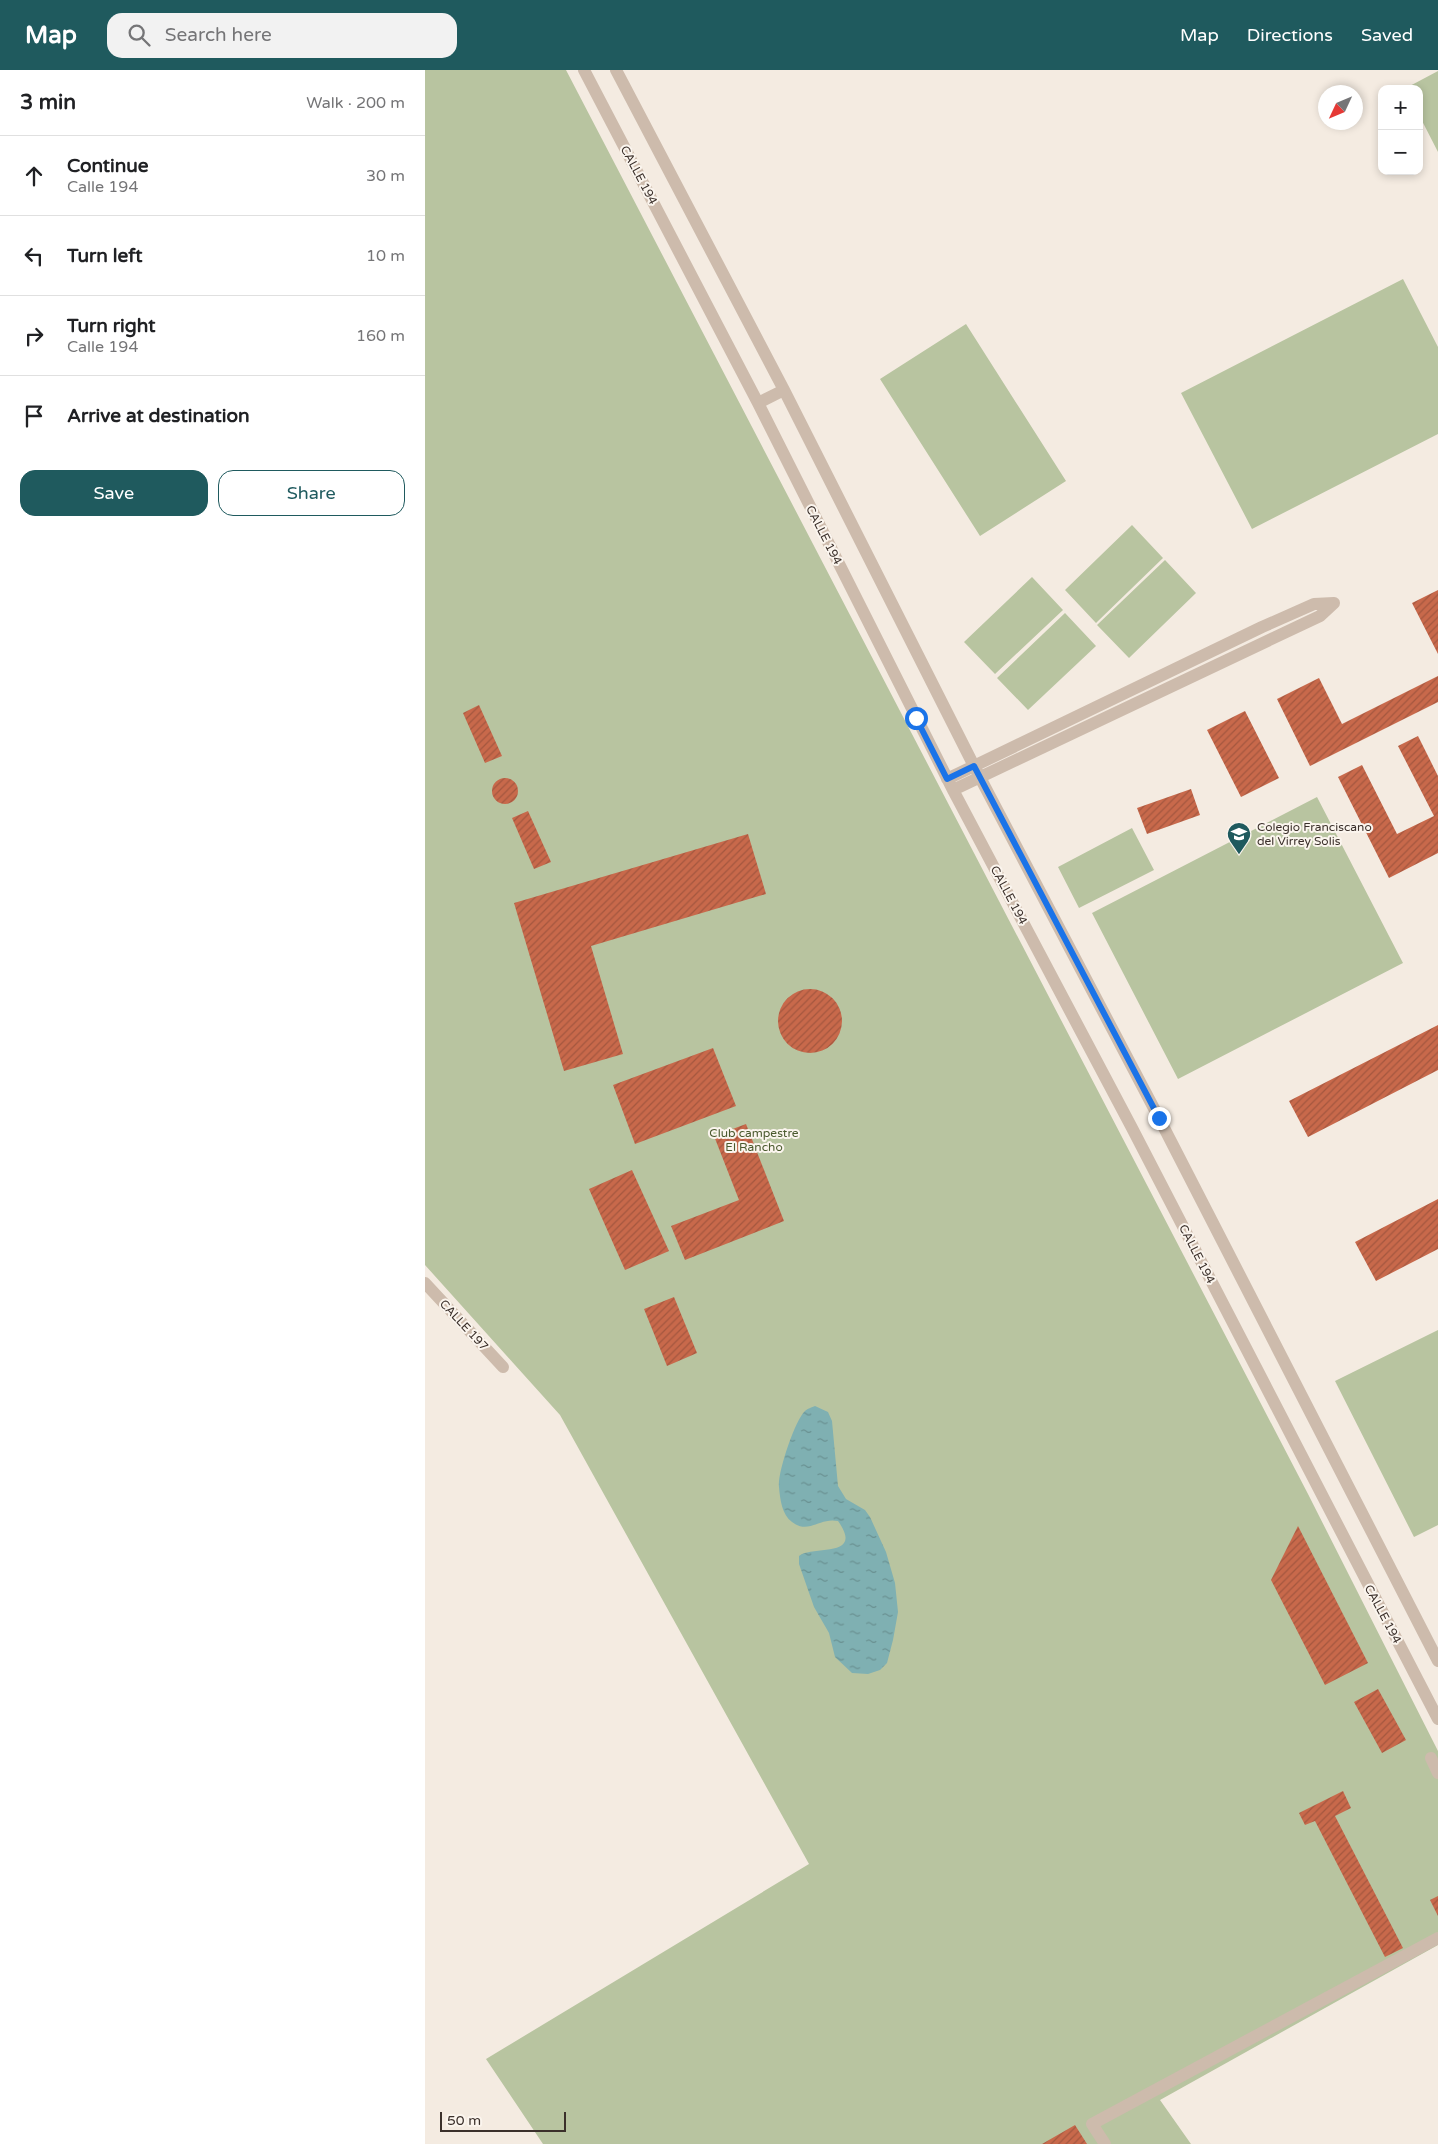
<!DOCTYPE html>
<meta charset="utf-8">
<style>
:root{--surface:#fff;--page:#f2f2f2;--text:#202124;--muted:#757577;--line:#e0e0e0;--accent:#1f5a5e}
body{margin:0;font-family:"Varela Round",sans-serif;background:var(--page);color:var(--text)}
.controls{position:absolute;right:15px;top:15px;display:grid;overflow:hidden;border-radius:10px;box-shadow:0 2px 8px #0003}
.controls button{width:45px;height:45px;display:grid;place-items:center;padding:0;border:0;border-bottom:1px solid var(--line);background:var(--surface);color:var(--text);font:25px sans-serif}
.compass{position:absolute;left:893px;top:15px;width:45px;height:45px;border-radius:50%;background:var(--surface);box-shadow:0 2px 8px #0003;rotate:226deg}
.scale{position:absolute;left:15px;bottom:12px;width:126px;box-sizing:border-box;padding-left:5px;border:2px solid #3b302b;border-top:0;font-size:14px;line-height:18px;white-space:nowrap;color:#3b302b;-webkit-text-stroke:4px #fbf5ee;paint-order:stroke}
.stop{position:absolute;width:15px;height:15px;margin:-11px;border:4px solid #1a73e8;border-radius:50%;background:#fff}
.stop.end{background:#1a73e8;border-color:#fff;box-shadow:0 1px 5px #0008}
.list{margin:0;padding:0;list-style:none}
h2{display:flex;justify-content:space-between;align-items:center;height:65px;margin:0;padding:0 20px;font-size:21px}
h2 small{font-size:16px;font-weight:400;color:var(--muted)}
.list li{display:grid;grid-template-columns:32px 1fr auto;gap:15px;align-items:center;box-sizing:border-box;height:80px;padding:0 20px;border-top:1px solid var(--line)}
.list b{display:block;font-size:19px;white-space:nowrap}
.list p{margin:0;font-size:16px;white-space:nowrap;color:var(--muted)}
.list em{font-size:16px;font-style:normal;color:var(--muted)}
.actions{display:flex;gap:10px;padding:15px 20px}
.actions a{flex:1;padding:11px 0;border:1px solid var(--accent);border-radius:15px;text-align:center;font-size:18px;color:var(--accent)}
.actions .main{background:var(--accent);color:#fff}
.icon{flex:none;width:28px;height:28px;fill:none;stroke:currentColor;stroke-width:2;stroke-linecap:round;stroke-linejoin:round}
.map{position:relative;flex:none;width:1013px;height:2074px;overflow:hidden}
header{display:flex;align-items:center;gap:30px;box-sizing:border-box;height:70px;padding:0 25px;background:var(--accent);color:#fff}
header strong{font-size:24px}
nav{display:flex;gap:28px;margin-inline-start:auto;font-size:18px}
.search{width:350px;height:45px;background:var(--page);display:flex;align-items:center;gap:12px;box-sizing:border-box;padding:0 18px;border-radius:15px;color:var(--muted);font-size:19px}
main{display:flex}
aside{flex:1;background:var(--surface)}
.map>svg:first-child{display:block}
.green{fill:#b8c4a0}
.water{fill:url(#water-ripples)}
.building{fill:url(#building-hatch)}
.lines{fill:none;stroke-linecap:round;stroke-linejoin:round}
.minor{stroke:#cdbbac;stroke-width:12}
.route{stroke:#1a73e8;stroke-width:6}
.labels{text-anchor:middle;dominant-baseline:central;stroke-width:4;stroke-linejoin:round;paint-order:stroke}
.street-label{font-size:12px;fill:#3b302b;stroke:#fbf5ee}
.poi-label{font-size:12px;fill:#3b302b;stroke:#fbf5ee;text-anchor:start}
.park-label{font-size:12px;fill:#4a5a2e;stroke:#fbf5ee}
</style>
<header>
<strong>Map</strong>
<div class="search"><svg class="icon" aria-label="search" viewBox="0 0 24 24"><circle cx="10" cy="10" r="6"/><path d="M15 15l6 6"/></svg>Search here</div>
<nav><a>Map</a><a>Directions</a><a>Saved</a></nav>
</header>
<main>
<aside>
<h2>3 min<small>Walk · 200 m</small></h2>
<ul class="list">
<li><svg class="icon" aria-label="ahead" viewBox="0 0 24 24"><path d="M12 20V5M6 11l6-6 6 6"/></svg><div><b>Continue</b><p>Calle 194</p></div><em>30 m</em></li>
<li><svg class="icon" aria-label="left" viewBox="0 0 24 24"><path d="M17 20v-9H6M10 6l-5 5 5 5"/></svg><div><b>Turn left</b></div><em>10 m</em></li>
<li><svg class="icon" aria-label="right" viewBox="0 0 24 24"><path d="M7 20v-9h11M14 6l5 5-5 5"/></svg><div><b>Turn right</b><p>Calle 194</p></div><em>160 m</em></li>
<li><svg class="icon" aria-label="arrive" viewBox="0 0 24 24"><path d="M6 21V4h12l-3 4 3 4H6"/></svg><div><b>Arrive at destination</b></div></li>
</ul>
<div class="actions"><a class="main">Save</a><a>Share</a></div>
</aside>
<div class="map">
<svg width="1013" height="2074" viewBox="0 0 1013 2074">
<defs>
<pattern id="water-ripples" width="26" height="14" patternUnits="userSpaceOnUse" patternTransform="scale(1.25)"><rect width="26" height="14" fill="#7fb0b2"/><path d="M2 4q2-2 4 0t4 0M15 11q2-2 4 0t4 0" fill="none" stroke="#699091"/></pattern>
<pattern id="building-hatch" width="6" height="6" patternUnits="userSpaceOnUse" patternTransform="scale(1.25)"><rect width="6" height="6" fill="#c8694b"/><path d="M-1 1l2-2M0 6l6-6M5 7l2-2" fill="none" stroke="#a4573f"/></pattern>
</defs>
<rect width="100%" height="100%" fill="#f4ebe1"/>
<path class="green" d="M0 0H141L883 1424 1013 1681V1875L735 2030 766 2074H118L61 1989 384 1794 135 1345 0 1195Z
M1013 1V82L994 45V19L981 18Z
M978 209 1013 277V364L827 459 756 323Z
M541 254 641 411 555 466 455 309Z
M707 455 738 488 671 553 640 520Z
M740 490 771 523 704 588 672 555Z
M607 507 638 540 570 604 539 572Z
M640 543 671 576 603 640 572 608Z
M892 727 978 893 753 1009 667 843Z
M707 758 729 800 654 838 633 797Z
M1013 1260V1455L989 1467 910 1311Z"/>
<path class="water" d="M390 1336 403 1342 407 1351 413 1416 421 1429 440 1440 445 1447 461 1482 470 1513 473 1542 468 1570 462 1593 455 1600 443 1604 427 1603 410 1587 404 1563 389 1537 374 1494V1486C387 1475 440 1489 413 1451 394 1447 384 1465 367 1452 357 1445 355 1429 354 1417 352 1404 370 1350 380 1341 382 1339 387 1337 390 1336Z"/>
<path class="building" d="M1013 520V584L987 533Z
M1013 606V632L885 696 852 629 894 608 917 654Z
M54 635 77 686 60 693 38 643Z
M820 641 854 708 816 727 782 660Z
M993 666 1013 706V783L964 808 913 707 937 695 972 764 1009 746 973 676Z
M67 721a13 13 0 1 1 26 0a13 13 0 1 1-26 0Z
M766 719 775 745 722 764 712 738Z
M103 741 126 792 109 799 87 748Z
M323 764 341 824 166 876 198 984 139 1001 89 833Z
M353 951a32 32 0 1 1 64 0a32 32 0 1 1-64 0Z
M1013 955V1000L883 1067 864 1031Z
M288 978 311 1036 210 1074 188 1015Z
M321 1054 359 1151 260 1190 246 1156 314 1130 289 1066Z
M207 1100 244 1181 200 1200 164 1119Z
M1013 1129V1179L951 1211 930 1172Z
M249 1227 272 1283 242 1296 219 1239Z
M873 1456 943 1593 900 1615 846 1510Z
M953 1619 981 1670 957 1683 929 1632Z
M918 1721 926 1738 910 1746 978 1878 960 1887 890 1751 880 1755 874 1743Z
M1013 1826V1846L1005 1830Z
M650 2055 662 2074H617Z"/>
<g class="lines">
<path class="minor" d="M159 0 333 333 528 720 707 1058 1013 1649
M191 0 359 320 549 696 734 1048 1013 1591
M333 333 359 320
M522 709 837 557 889 534 909 533
M528 720 895 546 909 533
M0 1213 78 1297
M1006 1688 1013 1703
M680 2074 667 2054 1013 1868"/>
</g>
<g class="lines">
<path class="route" d="M491 648 522 709 549 696 734 1048"/>
</g>
<defs>
<g id="school-pin" transform="scale(1.25)"><path d="M0 17L-7.5 6A9.5 9.5 0 1 1 7.5 6Z" fill="#1f5a5e" stroke="#fbf5ee"/><path d="M0-5L7-2L0 1L-7-2ZM-4 1L0 2.5L4 1V4Q0 6-4 4Z" fill="#fff"/></g>
</defs>
<g fill-rule="evenodd">
<use href="#school-pin" x="814" y="764"/>
</g>
<g class="labels">
<g class="street-label">
<text transform="translate(214 105) rotate(62)">CALLE 194</text>
<text transform="translate(399 465) rotate(63)">CALLE 194</text>
<text transform="translate(584 825) rotate(62)">CALLE 194</text>
<text transform="translate(772 1184) rotate(63)">CALLE 194</text>
<text transform="translate(39 1255) rotate(47)">CALLE 197</text>
<text transform="translate(958 1544) rotate(62)">CALLE 194</text>
</g>
<g class="poi-label">
<text x="832" y="757">Colegio Franciscano<tspan x="832" dy="14">del Virrey Solis</tspan></text>
</g>
<g class="park-label">
<text x="329" y="1063">Club campestre<tspan x="329" dy="14">El Rancho</tspan></text>
</g>
</g>
</svg>
<div class="controls">
<button>+</button>
<button>−</button>
</div>
<svg class="compass" viewBox="-18 -18 36 36"><path d="M0-13l5 13h-10z" fill="#e53935"/><path d="M0 13l5-13h-10z" fill="#757577"/></svg>
<div class="scale">50 m</div>
<div class="stop" style="left:491px;top:648px"></div>
<div class="stop end" style="left:734px;top:1048px"></div>
</div>
</main>
